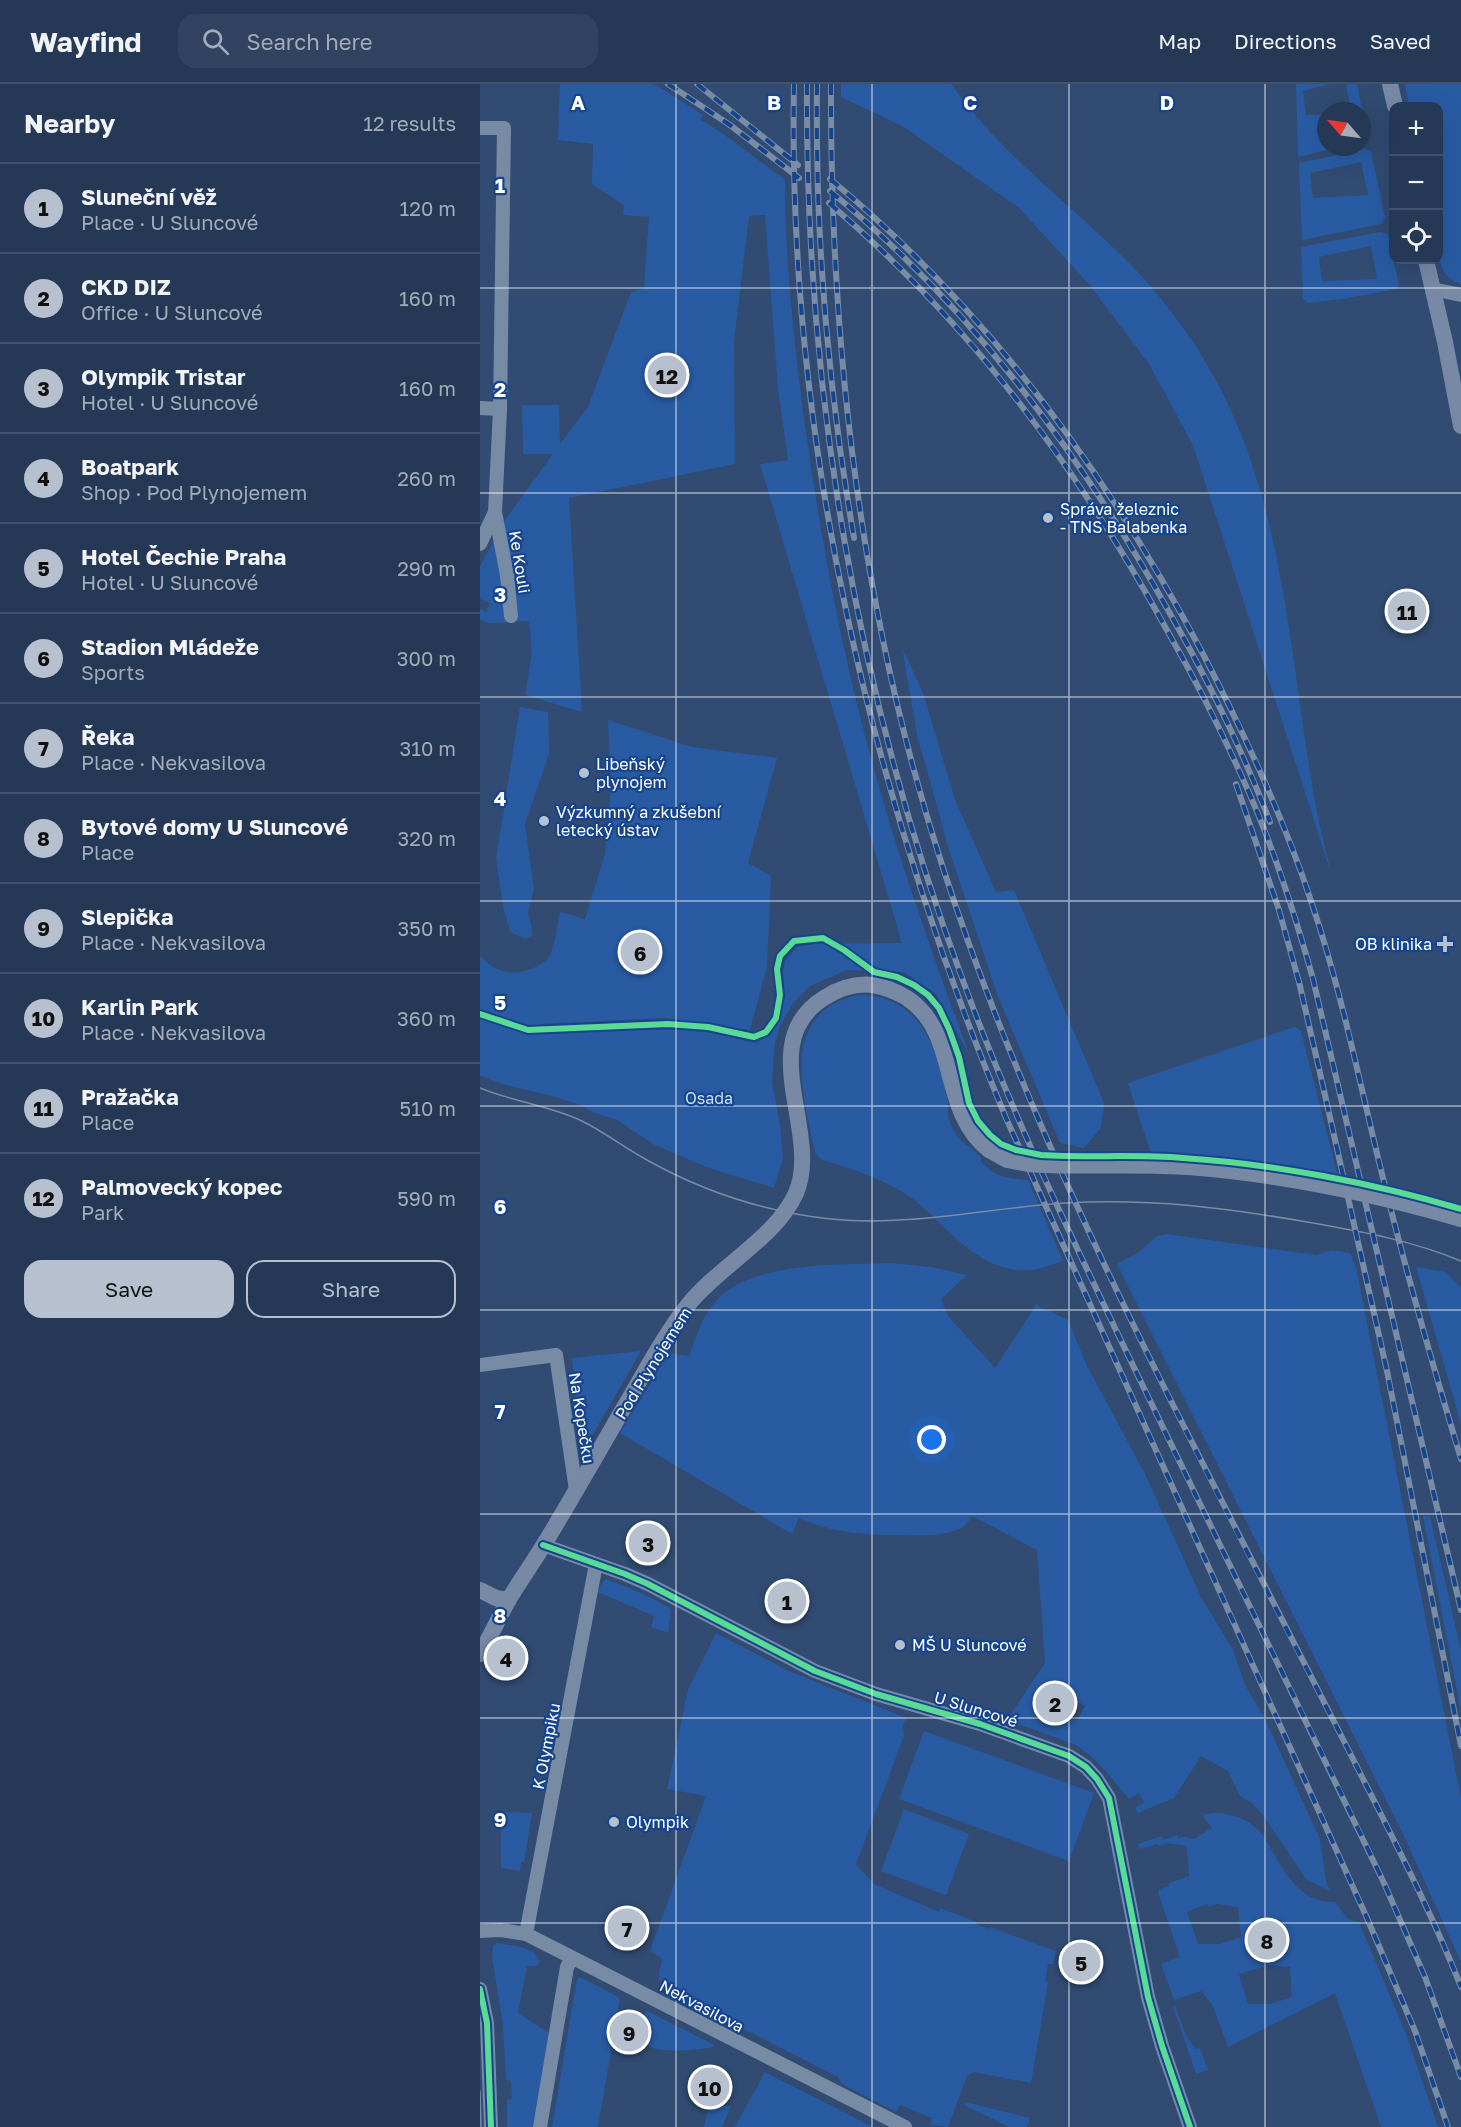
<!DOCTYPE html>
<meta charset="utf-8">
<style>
:root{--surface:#253856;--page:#314360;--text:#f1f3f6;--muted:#a3acb9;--line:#42526c;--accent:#b7c0ce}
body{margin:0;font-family:"Golos Text",sans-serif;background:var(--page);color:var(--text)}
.controls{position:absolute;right:18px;top:18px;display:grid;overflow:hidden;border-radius:12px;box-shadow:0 6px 24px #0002}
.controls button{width:54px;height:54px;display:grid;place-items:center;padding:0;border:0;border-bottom:2px solid var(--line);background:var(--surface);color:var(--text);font:30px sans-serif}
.compass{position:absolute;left:837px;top:18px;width:54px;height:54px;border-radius:50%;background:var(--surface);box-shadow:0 6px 24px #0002;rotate:298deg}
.you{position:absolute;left:452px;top:1356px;width:21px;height:21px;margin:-15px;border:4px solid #fff;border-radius:50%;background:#1a73e8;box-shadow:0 0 0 9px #1a73e833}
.badge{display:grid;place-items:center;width:39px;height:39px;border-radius:50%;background:var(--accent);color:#111;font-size:20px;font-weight:700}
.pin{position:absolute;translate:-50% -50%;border:3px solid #fff;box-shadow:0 2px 6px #0006}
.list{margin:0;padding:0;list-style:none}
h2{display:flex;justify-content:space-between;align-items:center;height:78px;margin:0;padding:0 24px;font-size:26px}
h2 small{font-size:20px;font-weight:400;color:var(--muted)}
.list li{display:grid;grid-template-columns:39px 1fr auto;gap:18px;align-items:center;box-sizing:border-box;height:90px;padding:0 24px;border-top:2px solid var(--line)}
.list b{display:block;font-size:22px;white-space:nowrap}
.list p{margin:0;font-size:20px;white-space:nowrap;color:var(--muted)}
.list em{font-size:20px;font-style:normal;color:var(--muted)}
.actions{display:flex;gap:12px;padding:18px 24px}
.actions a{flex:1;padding:14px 0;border:2px solid var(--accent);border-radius:18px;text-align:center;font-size:21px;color:var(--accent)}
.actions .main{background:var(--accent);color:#111}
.icon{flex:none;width:33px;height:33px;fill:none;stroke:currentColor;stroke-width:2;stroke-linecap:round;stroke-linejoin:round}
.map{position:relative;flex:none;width:981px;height:2043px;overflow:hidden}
header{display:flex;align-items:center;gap:36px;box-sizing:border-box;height:84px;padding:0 30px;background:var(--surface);border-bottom:2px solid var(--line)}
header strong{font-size:28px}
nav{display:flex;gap:33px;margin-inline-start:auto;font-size:21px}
.search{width:420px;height:54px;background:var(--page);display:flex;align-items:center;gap:15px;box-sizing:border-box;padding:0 21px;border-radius:18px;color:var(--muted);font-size:22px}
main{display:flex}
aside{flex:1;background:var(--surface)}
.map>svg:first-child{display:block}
.green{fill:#295ba3;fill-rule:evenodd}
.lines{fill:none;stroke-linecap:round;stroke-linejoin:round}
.minor{stroke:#788ba5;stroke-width:14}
.major{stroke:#7789a5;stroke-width:16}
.tram{stroke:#798ca5;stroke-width:1.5}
.rail-casing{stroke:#798ca5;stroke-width:6}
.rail{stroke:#16458d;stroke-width:4;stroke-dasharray:11;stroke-linecap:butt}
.major-bridge{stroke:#7789a5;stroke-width:16}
.cycleway-casing{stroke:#16458d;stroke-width:10}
.cycleway{stroke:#5adb95;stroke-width:6}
.grid{fill:none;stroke:#fff;stroke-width:1.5;stroke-opacity:0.55}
.poi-dot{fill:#b7c0ce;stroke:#16458d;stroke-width:2}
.labels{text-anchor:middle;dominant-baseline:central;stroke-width:4.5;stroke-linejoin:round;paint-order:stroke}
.poi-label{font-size:16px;fill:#fff;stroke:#16458d;text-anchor:start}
.street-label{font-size:16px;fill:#fff;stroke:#16458d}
.park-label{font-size:16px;fill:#c6dcfb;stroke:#16458d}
.grid-label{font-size:20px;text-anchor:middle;font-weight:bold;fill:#fff;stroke:#16458d;stroke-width:4.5;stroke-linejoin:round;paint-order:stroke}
</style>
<header>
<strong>Wayfind</strong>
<div class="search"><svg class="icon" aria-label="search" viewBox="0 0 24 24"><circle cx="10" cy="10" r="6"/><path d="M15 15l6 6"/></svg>Search here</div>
<nav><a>Map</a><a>Directions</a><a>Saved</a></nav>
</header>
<main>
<aside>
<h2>Nearby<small>12 results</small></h2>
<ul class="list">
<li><span class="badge">1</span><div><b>Sluneční věž</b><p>Place · U Sluncové</p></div><em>120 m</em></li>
<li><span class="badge">2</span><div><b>CKD DIZ</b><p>Office · U Sluncové</p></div><em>160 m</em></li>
<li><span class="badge">3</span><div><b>Olympik Tristar</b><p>Hotel · U Sluncové</p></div><em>160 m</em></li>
<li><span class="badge">4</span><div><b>Boatpark</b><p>Shop · Pod Plynojemem</p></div><em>260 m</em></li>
<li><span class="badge">5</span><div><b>Hotel Čechie Praha</b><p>Hotel · U Sluncové</p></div><em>290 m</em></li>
<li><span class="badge">6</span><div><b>Stadion Mládeže</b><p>Sports</p></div><em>300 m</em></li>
<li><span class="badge">7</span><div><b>Řeka</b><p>Place · Nekvasilova</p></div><em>310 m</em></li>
<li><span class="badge">8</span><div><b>Bytové domy U Sluncové</b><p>Place</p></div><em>320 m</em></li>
<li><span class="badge">9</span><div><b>Slepička</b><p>Place · Nekvasilova</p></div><em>350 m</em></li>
<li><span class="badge">10</span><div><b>Karlin Park</b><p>Place · Nekvasilova</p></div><em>360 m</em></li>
<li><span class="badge">11</span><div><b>Pražačka</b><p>Place</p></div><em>510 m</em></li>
<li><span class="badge">12</span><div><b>Palmovecký kopec</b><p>Park</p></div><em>590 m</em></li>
</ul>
<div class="actions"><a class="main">Save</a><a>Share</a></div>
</aside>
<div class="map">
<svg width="981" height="2043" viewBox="0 0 981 2043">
<rect width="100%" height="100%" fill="#314b72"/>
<path class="green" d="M80 0H172L178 2 223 31 220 35 245 51 305 96C305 178 314 260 325 341 344 480 372 619 414 753 437 827 463 900 490 972L456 910 424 888 367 886 330 902 313 919 300 942 294 964 292 999 300 1040 303 1074 294 1104 226 1083 173 1060 137 1036 113 1028 100 1021 73 1012 22 1000 0 991V872C16 889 32 893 54 884 59 881 66 878 69 873 75 864 77 839 80 828L105 835 125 770 131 703 128 636 212 663 297 674 268 779 291 792 287 883 270 946 186 934 61 940 62 950 186 945 227 948 276 959 291 951 299 935 305 913 303 889 305 877 317 863 335 860 422 859 280 380 308 376 298 305 285 131 269 132 254 258 255 380 89 414 102 628 45 611 52 569 49 537 8 539 0 536V525L6 528 10 519 0 515V482L25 436 73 370H43L42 321H79L80 360 108 323 151 208 164 204 169 133 143 131 144 121 112 100 113 60 78 56Z
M361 0H471C518 67 584 115 641 171 665 194 687 221 706 248 806 389 806 559 836 723 840 745 846 767 851 789L713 361 669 280 608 199 539 124 424 43 361 13Z
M816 0H850L823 7 826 31H846V63H859L818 73Z
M866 0H877L888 56 882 57V27H871Z
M925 0H981V200C966 195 961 186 959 171L958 22H929Z
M886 65 891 68 905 133 901 140 822 156 819 79ZM881 78 888 111 833 114 830 89Z
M900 148 908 150 919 201 916 205 863 215 827 219 823 214 821 163ZM891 162 897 195 842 197 839 173Z
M422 563 443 609 475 716 516 808 534 806 624 1019 621 1044 604 1064 580 1059 517 910 470 769 437 651Z
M40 623 68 628 69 670 45 740 54 805 48 828 53 851 45 855 30 848 23 823 16 774Z
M377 911C441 910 457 965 468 1018 469 1023 467 1027 468 1032 468 1037 473 1044 475 1049 479 1056 495 1067 502 1074L500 1077C516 1094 526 1094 548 1096L583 1177C573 1180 562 1185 552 1186 501 1191 472 1147 438 1119 413 1098 373 1085 342 1076L336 1070C331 1055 329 1040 326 1025 317 973 316 927 377 911Z
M814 943 818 944 821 947 858 1093 761 1077 671 1069 648 999Z
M687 1150 836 1171 852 1166 870 1169 876 1183 981 1714V1878L925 1754 637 1180 659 1168 677 1152Z
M411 1179 451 1183 487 1191 461 1215 468 1232 515 1284 556 1221 588 1236 607 1282 665 1390 721 1513 753 1566 765 1601 784 1633 840 1755 846 1797 850 1807 826 1795 783 1731 772 1719 760 1712 748 1687 721 1672 694 1714 658 1729 655 1724 664 1718 659 1709 649 1715C632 1695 618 1675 596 1661L527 1636 565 1579 557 1466 492 1432C489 1437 485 1443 479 1445 462 1452 442 1452 424 1451 385 1451 356 1450 319 1434L312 1450 140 1349 189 1269 209 1272C216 1252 223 1230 238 1215 274 1177 362 1181 411 1179ZM563 1598 605 1622 597 1637 578 1628 554 1613Z
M936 1183 966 1188 981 1204V1340Z
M161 1267 101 1371 92 1274Z
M943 1432H950L981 1566V1627Z
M126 1495 161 1509 189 1523 191 1527 188 1549 171 1543 174 1532 118 1508 121 1500Z
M236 1549 309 1587 426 1634 423 1642 424 1652 376 1780 394 1800 459 1828 460 1824 496 1838V1840L509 1845 510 1843 576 1867 573 1880H568L565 1897 568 1898 551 1999 494 1988 487 1992 468 2043 450 2041 452 2034 420 2021 416 2028 362 2000 358 1993 252 1939 245 1941 199 1916 198 1904 178 1895 182 1875 170 1867 226 1712 187 1705 208 1606Z
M444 1647 614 1709 589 1777 419 1715Z
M424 1725 489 1750 466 1811 401 1787Z
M21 1728 52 1729 44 1778H41L40 1787 21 1784Z
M733 1729C753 1729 769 1735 782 1750 800 1778 815 1820 855 1818L868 1835 879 1838 926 1950 958 2043H901L855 1909 748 1963 733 1922 721 1907 694 1916 681 1880 700 1873 678 1808 680 1805 689 1802V1799L709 1792 707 1762 686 1759 679 1762 678 1760 660 1765 658 1760 682 1752 683 1756 697 1751 698 1754 704 1753 714 1755 732 1744 722 1731ZM727 1820 729 1823 737 1820 758 1823 761 1853 740 1860H718L707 1828ZM789 1881 810 1883 812 1913 790 1920H768L759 1890Z
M17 1859 41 1863 55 1869 57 1876 61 1877 56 1882H47L38 1929 69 1949 54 2043H27V2016L32 2015 31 1997 26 1996 23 1941 12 1873 13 1862Z
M100 1893 140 1914 118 2043H72L97 1895Z
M695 1921 706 1952 716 1965 720 1964 728 1986 716 1990 693 1922Z
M147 1923 160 1967 145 1964 141 1961Z
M167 1927 234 1961 233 1963C219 1966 172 1971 163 1958 161 1954 161 1949 161 1944 161 1938 163 1931 167 1927Z
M285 1988 393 2043H255Z
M485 2018 550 2034 547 2043H529L484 2021Z
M229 2019 251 2022 242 2043H224Z"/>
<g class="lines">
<path class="minor" d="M0 44H24L20 325 15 428 27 491 31 532
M952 205 981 211
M0 324 20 325
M0 460 15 428
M0 1281 76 1271 96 1406
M63 1461 145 1490 168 1500 335 1587 396 1610 500 1640 589 1672 606 1683 617 1695 629 1714 668 1913 682 1962 710 2043
M0 1847 21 1846 46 1850 425 2043
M46 1850 116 1480
M0 1905 7 1939 11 2043
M60 2043 87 1883 92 1874"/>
<path class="major" d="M910 0 915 22
M946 176 965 258 981 342
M0 1506 16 1514 29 1516
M0 1570C11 1552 19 1533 29 1515 40 1497 52 1480 63 1462 90 1418 116 1372 142 1327 163 1292 182 1254 208 1221 238 1183 297 1153 316 1109 342 1049 273 958 344 914 358 905 376 899 393 901 405 903 417 908 427 914 480 949 459 1028 509 1066"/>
<path class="tram" d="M0 1004C33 1018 69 1021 102 1037 124 1048 145 1064 167 1076 224 1108 286 1128 351 1135 430 1143 506 1124 585 1119 672 1114 747 1124 833 1139 884 1148 933 1157 981 1177
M0 2007 1 2043"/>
<g class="rail-casing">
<path id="rail" d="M188 0 250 41 319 94
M217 0 318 81
M314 0C307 354 390 709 526 1034L887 1834 935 1947 968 2043
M327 0C325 304 376 609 482 894 532 1032 597 1165 661 1298 741 1465 824 1631 904 1799L945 1893 981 1993
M337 0C335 151 348 305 374 454
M351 0C350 265 381 532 463 784 522 966 602 1139 687 1309 748 1431 810 1552 872 1673 910 1749 950 1824 981 1903
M350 95C507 225 628 390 723 570 764 649 803 732 831 817 861 905 879 996 901 1086 925 1184 952 1279 981 1375
M350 107C490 222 600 369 688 526 727 594 762 665 790 738
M349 119C492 241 598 384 688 548 715 595 740 644 762 693 792 758 814 827 833 895L981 1526
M756 700 799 826 819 898 840 989 907 1287 981 1662"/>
</g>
<use href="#rail" class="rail"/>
<path class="major-bridge" d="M509 1066 527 1076 548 1080C601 1084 654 1079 708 1083 799 1090 892 1109 981 1135"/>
<g class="cycleway-casing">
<path id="cycleway" d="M0 930 48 946 188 940 228 943 274 953 286 948 296 934 300 911 297 885 300 872 314 857 343 854 364 866 394 888 417 893 434 901 448 911 459 924 469 945 479 973 489 1019 498 1037 510 1051 521 1060 536 1066 561 1071C608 1074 655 1070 703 1074 794 1080 893 1099 981 1125
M63 1461 145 1490 168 1500 335 1587 396 1610 500 1640 589 1672 606 1683 617 1695 629 1714 668 1913 682 1962 710 2043
M0 1905 7 1939 11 2043"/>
</g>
<use href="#cycleway" class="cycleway"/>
</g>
<path class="grid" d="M196 0V2043M392 0V2043M589 0V2043M785 0V2043M0 204H981M0 409H981M0 613H981M0 817H981M0 1022H981M0 1226H981M0 1430H981M0 1634H981M0 1839H981"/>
<g class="poi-dot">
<circle cx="568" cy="434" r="6"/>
<circle cx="104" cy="689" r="6"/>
<circle cx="64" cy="737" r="6"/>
<path d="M962 851h6v6h6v6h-6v6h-6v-6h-6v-6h6z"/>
<circle cx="420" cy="1561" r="6"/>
<circle cx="134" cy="1738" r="6"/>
</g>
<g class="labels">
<g class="poi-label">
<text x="580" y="425">Správa železnic<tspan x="580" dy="18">- TNS Balabenka</tspan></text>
<text x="116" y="680">Libeňský<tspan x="116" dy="18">plynojem</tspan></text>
<text x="76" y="728">Výzkumný a zkušební<tspan x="76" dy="18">letecký ústav</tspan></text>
<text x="952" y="860" text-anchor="end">OB klinika</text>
<text x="432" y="1561">MŠ U Sluncové</text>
<text x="146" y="1738">Olympik</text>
</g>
<g class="street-label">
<text transform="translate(40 478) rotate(81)">Ke Kouli</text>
<text transform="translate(173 1279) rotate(-58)">Pod Plynojemem</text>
<text transform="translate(102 1334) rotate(81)">Na Kopečku</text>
<text transform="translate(496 1625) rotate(17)">U Sluncové</text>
<text transform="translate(66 1662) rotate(-79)">K Olympiku</text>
<text transform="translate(222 1922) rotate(28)">Nekvasilova</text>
</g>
<g class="park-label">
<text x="229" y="1014">Osada</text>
</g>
</g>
<g class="grid-label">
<text x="98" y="26">A</text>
<text x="294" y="26">B</text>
<text x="490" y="26">C</text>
<text x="687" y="26">D</text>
<text x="20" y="109">1</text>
<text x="20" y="313">2</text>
<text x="20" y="518">3</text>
<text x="20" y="722">4</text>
<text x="20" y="926">5</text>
<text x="20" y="1130">6</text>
<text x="20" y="1335">7</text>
<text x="20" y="1539">8</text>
<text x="20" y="1743">9</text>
</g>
</svg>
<div class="controls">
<button>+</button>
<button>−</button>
<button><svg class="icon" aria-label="locate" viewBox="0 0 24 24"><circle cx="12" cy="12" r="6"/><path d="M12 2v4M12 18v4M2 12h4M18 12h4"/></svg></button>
</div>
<svg class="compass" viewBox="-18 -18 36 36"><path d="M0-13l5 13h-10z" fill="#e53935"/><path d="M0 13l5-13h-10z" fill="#a3acb9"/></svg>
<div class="you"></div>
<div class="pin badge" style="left:307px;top:1517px">1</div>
<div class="pin badge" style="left:575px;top:1619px">2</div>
<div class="pin badge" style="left:168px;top:1459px">3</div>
<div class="pin badge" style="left:26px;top:1574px">4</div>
<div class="pin badge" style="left:601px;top:1878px">5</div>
<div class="pin badge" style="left:160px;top:868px">6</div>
<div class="pin badge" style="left:147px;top:1844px">7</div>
<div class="pin badge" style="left:787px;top:1856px">8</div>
<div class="pin badge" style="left:149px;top:1948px">9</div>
<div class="pin badge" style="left:230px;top:2003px">10</div>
<div class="pin badge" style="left:927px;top:527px">11</div>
<div class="pin badge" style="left:187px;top:291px">12</div>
</div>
</main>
